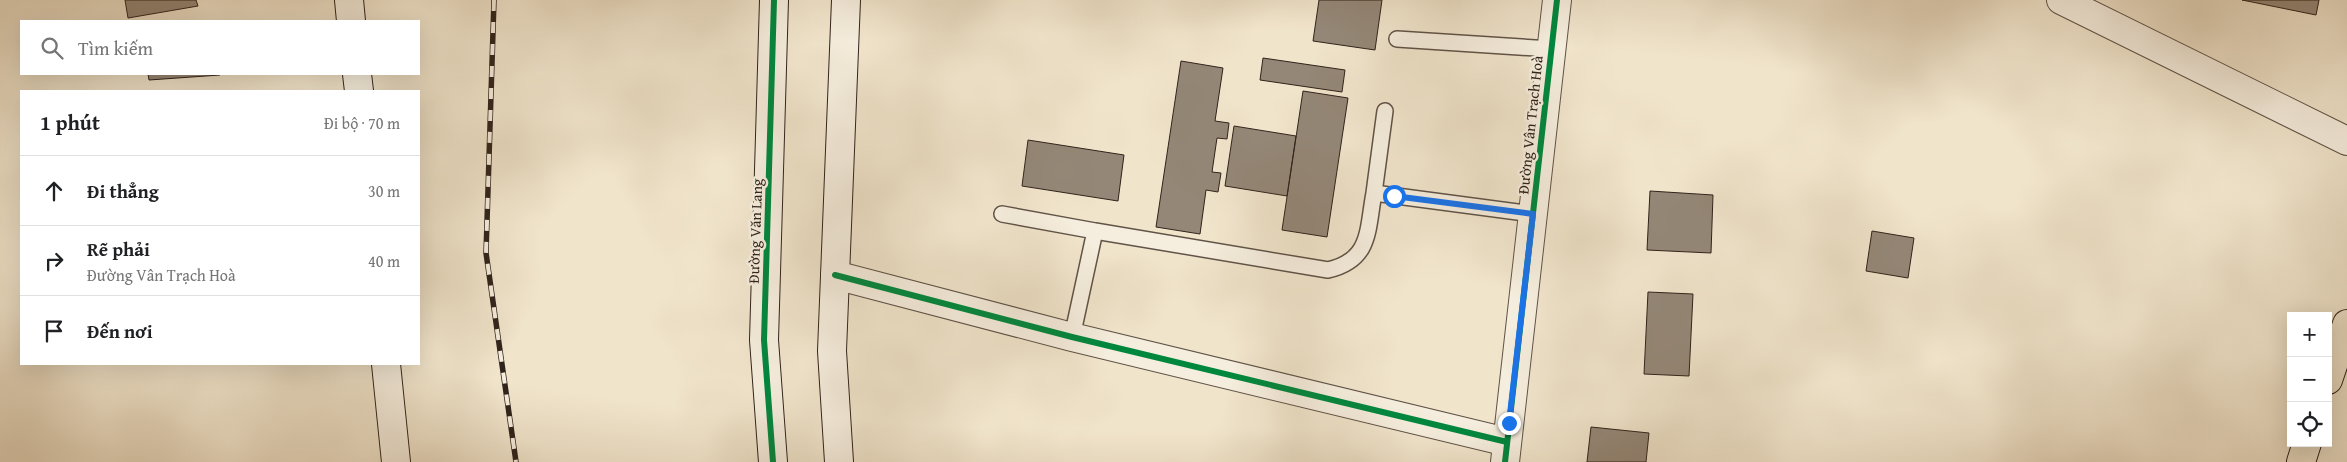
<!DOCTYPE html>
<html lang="vi">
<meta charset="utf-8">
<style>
:root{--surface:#fff;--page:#f2f2f2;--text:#202124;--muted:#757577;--line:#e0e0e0}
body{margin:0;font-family:"Gentium Book Plus",serif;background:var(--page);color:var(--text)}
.controls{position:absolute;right:15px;bottom:15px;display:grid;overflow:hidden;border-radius:0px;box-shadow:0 5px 20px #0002}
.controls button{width:45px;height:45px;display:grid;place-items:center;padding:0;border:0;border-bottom:1px solid var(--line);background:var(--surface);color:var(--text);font:25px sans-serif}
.stop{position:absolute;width:15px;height:15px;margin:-11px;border:4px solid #1a73e8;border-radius:50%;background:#fff}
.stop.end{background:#1a73e8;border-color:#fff;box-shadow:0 1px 5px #0008}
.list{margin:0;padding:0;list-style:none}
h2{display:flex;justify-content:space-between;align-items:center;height:65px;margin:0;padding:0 20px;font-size:21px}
h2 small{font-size:16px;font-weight:400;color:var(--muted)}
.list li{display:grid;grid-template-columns:32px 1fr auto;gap:15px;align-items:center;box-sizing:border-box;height:70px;padding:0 20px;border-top:1px solid var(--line)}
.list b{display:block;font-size:19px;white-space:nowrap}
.list p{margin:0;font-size:16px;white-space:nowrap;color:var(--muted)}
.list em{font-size:16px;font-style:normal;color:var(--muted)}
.icon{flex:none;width:28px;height:28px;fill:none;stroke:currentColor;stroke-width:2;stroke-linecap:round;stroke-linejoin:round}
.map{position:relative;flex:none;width:2347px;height:462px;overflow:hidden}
.search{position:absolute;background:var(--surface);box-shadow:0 5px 20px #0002;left:20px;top:20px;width:400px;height:55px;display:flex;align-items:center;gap:12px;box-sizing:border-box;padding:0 18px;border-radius:0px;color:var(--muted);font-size:19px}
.panel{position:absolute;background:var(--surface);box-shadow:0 5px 20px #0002;left:20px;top:90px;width:400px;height:275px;border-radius:0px}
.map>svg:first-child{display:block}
.building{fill:#948777;stroke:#30231b}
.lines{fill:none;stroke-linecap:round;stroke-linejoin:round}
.lane-casing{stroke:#605347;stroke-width:18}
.street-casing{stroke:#605347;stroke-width:30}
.secondary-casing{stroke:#30231b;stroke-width:30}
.highway-casing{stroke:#30231b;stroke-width:30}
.lane{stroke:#f5eddd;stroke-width:15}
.street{stroke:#f5eddd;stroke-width:28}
.secondary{stroke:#f5eddd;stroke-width:28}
.highway{stroke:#f0e4cb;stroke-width:28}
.rail-casing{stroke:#30231b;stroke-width:5.5}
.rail{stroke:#f5eddd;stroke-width:4;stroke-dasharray:11;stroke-linecap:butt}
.cycleway-casing{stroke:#f5eddd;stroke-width:9}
.cycleway{stroke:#00873e;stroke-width:6}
.route{stroke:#1a73e8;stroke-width:6}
.labels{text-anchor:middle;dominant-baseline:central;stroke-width:5;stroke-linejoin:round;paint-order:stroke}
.street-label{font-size:15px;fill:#30231b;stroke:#f5eddd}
</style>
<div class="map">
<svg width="2347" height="462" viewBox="0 0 2347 462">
<rect width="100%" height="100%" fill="#f0e4cb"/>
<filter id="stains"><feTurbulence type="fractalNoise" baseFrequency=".004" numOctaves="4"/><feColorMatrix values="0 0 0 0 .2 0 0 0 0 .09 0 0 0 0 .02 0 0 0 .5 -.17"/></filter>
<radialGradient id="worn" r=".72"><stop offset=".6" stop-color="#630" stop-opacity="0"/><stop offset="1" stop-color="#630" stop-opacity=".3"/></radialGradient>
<path class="building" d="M125 0H196L198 6 128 18Z
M1319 0H1382L1375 50 1313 41Z
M2242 0H2319L2316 15Z
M1263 58 1345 70 1342 92 1260 80Z
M1181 61 1223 68 1215 121 1229 123 1227 139 1217 138 1212 172 1221 173 1218 192 1206 190 1200 234 1156 227Z
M148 74H220V75L149 80Z
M1303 91 1348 98 1327 237 1282 230Z
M1234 126 1296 136 1287 196 1225 186Z
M1028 140 1124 155 1118 201 1022 186Z
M1650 191 1713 195 1711 253 1647 250Z
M1872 231 1914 238 1908 278 1866 271Z
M1648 292 1693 294 1689 376 1644 374Z
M1591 427 1649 433 1646 462H1587Z"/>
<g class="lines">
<g class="lane-casing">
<path id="lane" d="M1397 39 1551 49
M1374 193 1385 111
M1002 214 1095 231
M1072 337 1095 231 1328 270C1371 260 1367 231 1374 193L1533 214"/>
</g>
<g class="street-casing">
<path id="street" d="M2061 0 2347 141
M835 275 1072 337 1507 442
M1505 462 1557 0"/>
</g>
<g class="secondary-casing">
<path id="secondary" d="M349 0 351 21
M357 74 359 91
M386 364 396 462
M773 462 764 340 774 0
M839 462 832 351 846 0"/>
</g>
<g class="highway-casing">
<path id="highway" d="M2328 380 2347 324
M2301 462 2307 443"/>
</g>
<use href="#lane" class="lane"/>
<use href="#street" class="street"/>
<use href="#secondary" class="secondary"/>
<use href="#highway" class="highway"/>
<g class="rail-casing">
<path id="rail" d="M494 0 486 253 516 462"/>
</g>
<use href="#rail" class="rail"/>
<g class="cycleway-casing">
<path id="cycleway" d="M835 275 1072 337 1507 442
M773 462 764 340 774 0
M1505 462 1557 0"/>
</g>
<use href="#cycleway" class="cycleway"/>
</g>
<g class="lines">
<path class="route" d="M1394 196 1533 214 1509 423"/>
</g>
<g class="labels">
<g class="street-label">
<text transform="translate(1530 125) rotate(-84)">Đường Vân Trạch Hoà</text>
<text transform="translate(755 231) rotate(-88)">Đường Văn Lang</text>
</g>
</g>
<rect width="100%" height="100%" filter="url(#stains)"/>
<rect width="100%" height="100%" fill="url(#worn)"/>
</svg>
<div class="controls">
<button>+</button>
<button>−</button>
<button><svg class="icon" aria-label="locate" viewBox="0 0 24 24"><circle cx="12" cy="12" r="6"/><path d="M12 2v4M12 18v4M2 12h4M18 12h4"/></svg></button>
</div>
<div class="stop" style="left:1394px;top:196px"></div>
<div class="stop end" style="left:1509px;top:423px"></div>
<div class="search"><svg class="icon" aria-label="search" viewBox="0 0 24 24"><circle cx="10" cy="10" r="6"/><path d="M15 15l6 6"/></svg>Tìm kiếm</div>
<section class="panel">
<h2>1 phút<small>Đi bộ · 70 m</small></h2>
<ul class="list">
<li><svg class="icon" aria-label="ahead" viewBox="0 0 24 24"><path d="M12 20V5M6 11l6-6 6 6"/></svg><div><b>Đi thẳng</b></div><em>30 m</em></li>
<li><svg class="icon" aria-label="right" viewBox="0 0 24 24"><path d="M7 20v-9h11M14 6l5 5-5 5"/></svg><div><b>Rẽ phải</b><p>Đường Vân Trạch Hoà</p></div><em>40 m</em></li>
<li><svg class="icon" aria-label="arrive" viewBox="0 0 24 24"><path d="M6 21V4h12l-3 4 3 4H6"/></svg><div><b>Đến nơi</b></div></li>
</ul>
</section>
</div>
